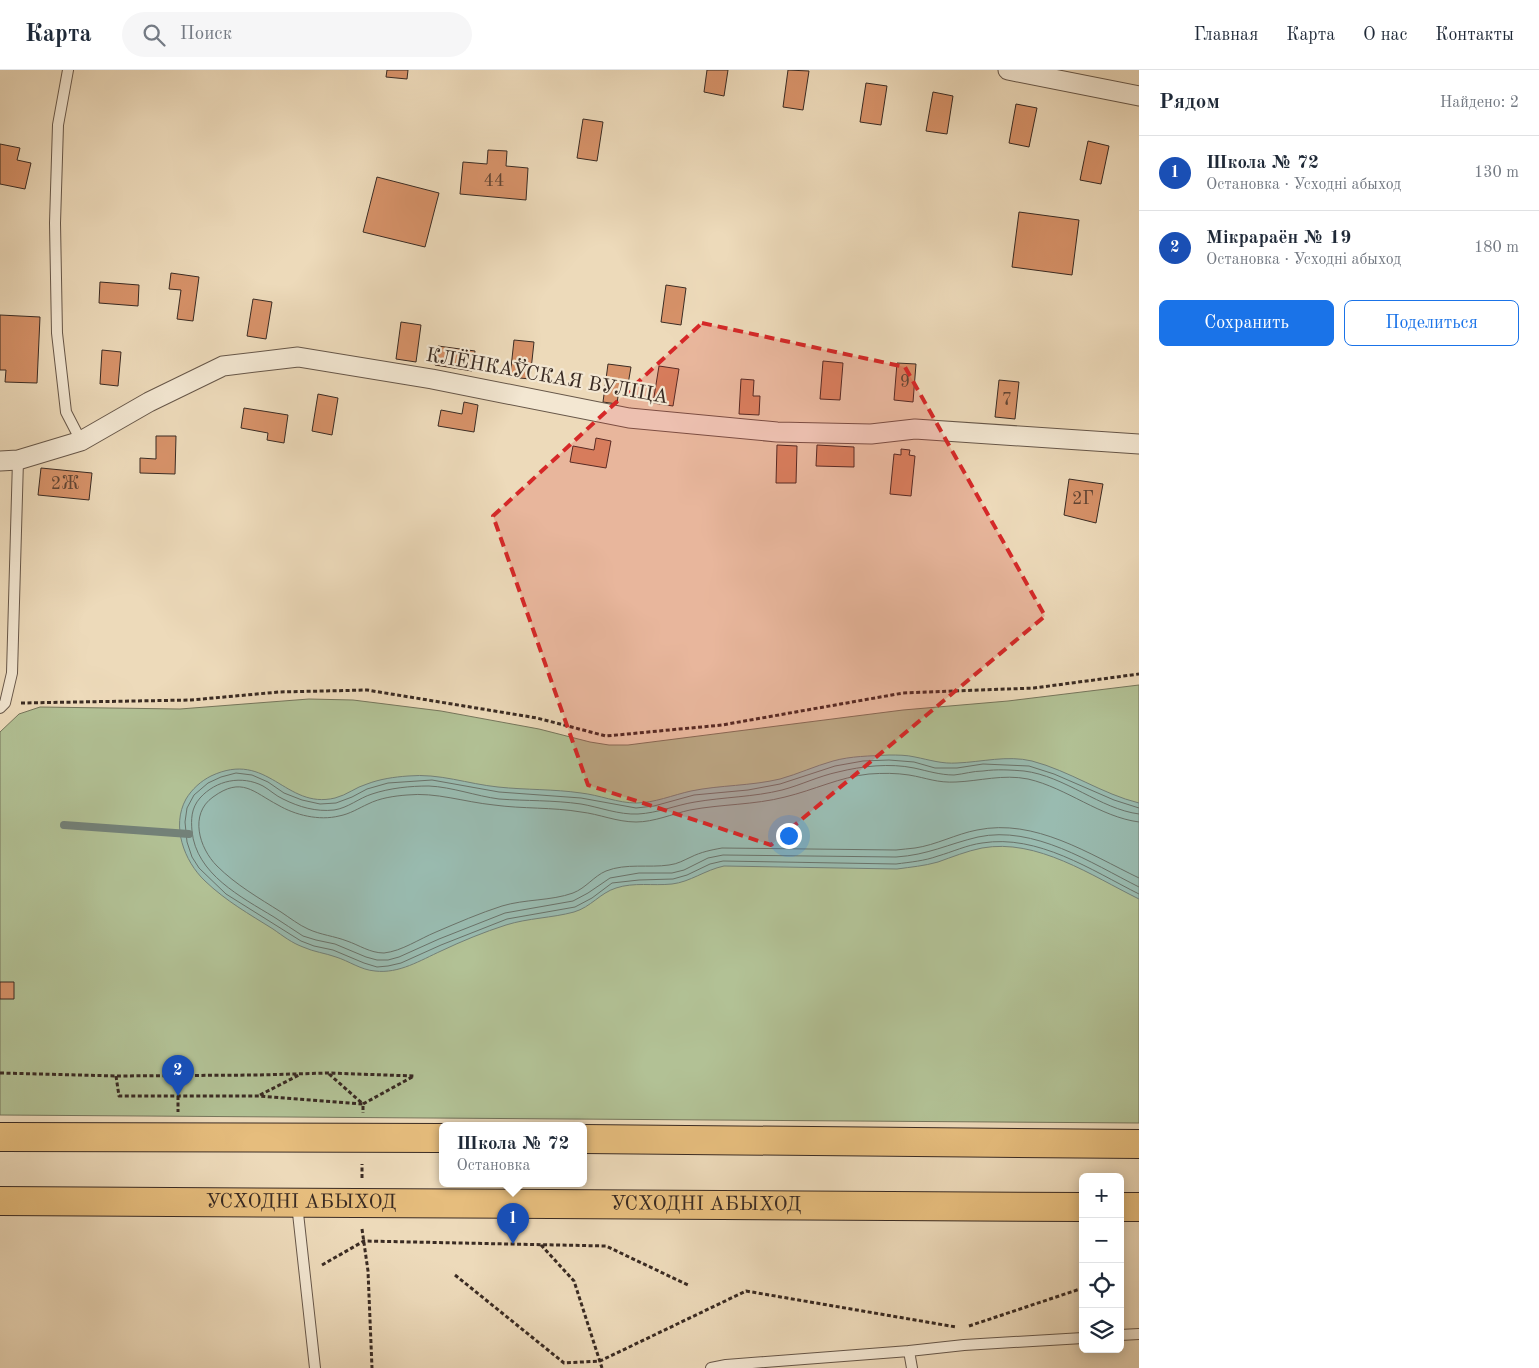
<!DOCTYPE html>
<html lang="ru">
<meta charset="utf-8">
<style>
:root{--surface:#fff;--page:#f6f6f7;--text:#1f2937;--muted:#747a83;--line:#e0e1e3;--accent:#1a73e8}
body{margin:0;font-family:"Old Standard TT",serif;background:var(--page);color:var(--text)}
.controls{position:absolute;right:15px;bottom:15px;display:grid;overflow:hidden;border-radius:8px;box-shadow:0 2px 12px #0003}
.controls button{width:45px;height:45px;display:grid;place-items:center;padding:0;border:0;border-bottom:1px solid var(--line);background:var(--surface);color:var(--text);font:25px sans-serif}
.you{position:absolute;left:788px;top:765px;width:18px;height:18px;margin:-12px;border:4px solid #fff;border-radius:50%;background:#1a73e8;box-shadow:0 0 0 8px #1a73e833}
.badge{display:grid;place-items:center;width:32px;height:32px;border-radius:50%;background:var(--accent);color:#fff;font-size:16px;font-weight:700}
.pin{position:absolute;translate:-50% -41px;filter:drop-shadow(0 1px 2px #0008)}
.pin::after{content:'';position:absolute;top:26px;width:18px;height:15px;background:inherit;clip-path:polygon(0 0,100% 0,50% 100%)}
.popup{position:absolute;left:439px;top:1052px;width:148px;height:65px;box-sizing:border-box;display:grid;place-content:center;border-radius:8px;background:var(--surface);filter:drop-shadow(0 1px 4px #0005);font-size:16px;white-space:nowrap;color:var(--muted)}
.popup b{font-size:19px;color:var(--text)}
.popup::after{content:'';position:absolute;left:50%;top:100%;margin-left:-10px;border:10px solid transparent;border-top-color:var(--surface)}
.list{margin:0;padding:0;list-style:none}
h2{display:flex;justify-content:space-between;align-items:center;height:65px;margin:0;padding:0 20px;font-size:21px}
h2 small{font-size:16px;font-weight:400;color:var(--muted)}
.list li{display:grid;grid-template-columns:32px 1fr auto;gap:15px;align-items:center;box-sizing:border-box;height:75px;padding:0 20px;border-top:1px solid var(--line)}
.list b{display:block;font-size:19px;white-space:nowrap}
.list p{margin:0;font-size:16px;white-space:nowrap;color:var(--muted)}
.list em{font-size:16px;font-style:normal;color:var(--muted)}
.actions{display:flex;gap:10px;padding:15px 20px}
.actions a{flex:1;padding:11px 0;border:1px solid var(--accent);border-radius:8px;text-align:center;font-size:18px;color:var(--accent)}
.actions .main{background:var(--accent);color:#fff}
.icon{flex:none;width:28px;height:28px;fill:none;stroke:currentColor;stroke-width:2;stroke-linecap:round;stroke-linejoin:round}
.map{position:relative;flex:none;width:1139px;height:1298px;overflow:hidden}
header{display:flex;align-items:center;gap:30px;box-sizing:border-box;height:70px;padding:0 25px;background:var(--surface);border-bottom:1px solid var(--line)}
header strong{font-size:24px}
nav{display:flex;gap:28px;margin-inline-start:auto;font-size:18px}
.search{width:350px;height:45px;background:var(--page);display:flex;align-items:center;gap:12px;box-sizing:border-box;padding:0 18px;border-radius:28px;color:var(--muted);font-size:19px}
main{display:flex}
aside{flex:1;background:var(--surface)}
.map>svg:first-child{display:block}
.green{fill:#b2c195;stroke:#76765c}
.water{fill:#99bbb0;stroke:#738178}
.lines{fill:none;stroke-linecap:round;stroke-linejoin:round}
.shore{stroke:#6a736a;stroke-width:1}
.stream{stroke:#738178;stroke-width:8}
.building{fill:#d79269;stroke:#3a2b23}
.service-casing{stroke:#675749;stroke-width:12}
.minor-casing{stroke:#675749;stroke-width:21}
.primary-casing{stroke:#3a2b23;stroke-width:30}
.path{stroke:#3a2b23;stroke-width:3;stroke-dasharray:4 2.5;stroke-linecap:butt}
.service{stroke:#f3e7d2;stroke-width:10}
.minor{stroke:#f3e7d2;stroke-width:19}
.primary{stroke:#e6bd7d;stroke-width:28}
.marked{fill:#d62828;fill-opacity:0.2;stroke:#d62828;stroke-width:4;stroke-dasharray:10 6;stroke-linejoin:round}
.labels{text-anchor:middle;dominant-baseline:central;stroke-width:4.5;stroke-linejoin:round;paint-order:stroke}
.number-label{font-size:18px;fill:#614534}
.street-label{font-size:20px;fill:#3a2b23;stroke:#f3e7d2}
</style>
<header>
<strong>Карта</strong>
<div class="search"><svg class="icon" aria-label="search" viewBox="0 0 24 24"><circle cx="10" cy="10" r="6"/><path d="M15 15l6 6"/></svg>Поиск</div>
<nav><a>Главная</a><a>Карта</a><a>О нас</a><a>Контакты</a></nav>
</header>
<main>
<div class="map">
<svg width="1139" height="1298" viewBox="0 0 1139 1298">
<rect width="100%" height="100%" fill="#eddaba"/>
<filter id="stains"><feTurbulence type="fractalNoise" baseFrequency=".004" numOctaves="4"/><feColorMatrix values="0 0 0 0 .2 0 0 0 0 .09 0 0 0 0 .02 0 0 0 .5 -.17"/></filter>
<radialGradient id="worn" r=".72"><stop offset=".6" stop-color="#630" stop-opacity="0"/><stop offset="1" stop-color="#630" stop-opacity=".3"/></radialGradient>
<path class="green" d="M1139 615V1053L0 1045V662L19 644 40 637 180 639 309 629 353 630 441 641 539 659 590 672 609 675H628L903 640 1008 631Z"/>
<path class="water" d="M889 685C897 685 907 685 915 687 930 690 942 694 957 693 982 692 1007 685 1032 691 1070 701 1102 724 1139 733V829C1092 806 1037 768 982 778 967 781 952 787 938 792 924 796 911 797 897 799L724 796C705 800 690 812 672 814 653 816 634 812 616 818 600 823 591 837 574 842 552 848 528 848 506 855 484 862 462 871 441 881 421 890 399 904 375 901 361 900 349 891 336 887 325 883 314 882 303 877 292 873 283 866 273 859 249 844 226 831 205 811 184 791 171 756 186 729 192 719 201 711 211 706 268 679 285 740 335 728 347 725 356 717 367 714 380 709 394 707 408 706 439 703 468 714 498 717 526 720 554 719 581 723 599 725 618 733 636 733 654 733 673 725 691 721 720 715 751 716 780 709 798 704 815 696 833 691 851 686 870 686 889 685Z"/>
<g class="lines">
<path class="shore" d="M1139 738 1114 730 1054 704 1029 696 983 694 957 698H935L914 692 889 690 863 691 835 696 780 714 748 720 694 725 654 736 636 738 581 728 499 722 432 710 388 713 367 719 352 727 336 733 320 734 302 730 284 723 268 712 252 705 236 703 221 707 208 713 194 725 187 738 185 752 187 772 192 787 199 798 226 824 301 871 314 876 333 880 364 893 377 897 388 896 401 893 441 875 507 849 575 837 592 828 612 813 639 810 673 809 687 805 710 794 723 791 896 794C911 792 924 791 938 786 952 782 967 775 982 773 1038 764 1091 800 1139 824
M1139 744C1100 739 1065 706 1024 701 1011 700 997 699 983 701 973 701 964 704 954 705 940 705 928 701 914 698 890 693 862 696 838 702 819 706 801 715 782 720 754 727 724 727 695 732 676 735 658 743 638 744 619 745 599 737 581 734 553 730 526 731 499 729 476 726 452 717 429 716 410 716 390 718 372 724 359 728 348 738 334 740 316 742 299 737 283 729 276 726 270 720 263 716 242 705 216 710 200 728 191 738 191 750 192 761 196 804 241 827 274 847 284 853 293 860 303 866L316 870 335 874 366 887 377 890H388L399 887 439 869 505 843 573 831 588 823 610 808 639 803H672L684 800 708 788 723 785 896 787C928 785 948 774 978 767 1034 755 1091 793 1139 817
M1139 752C1100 747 1067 718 1028 709 1003 704 980 711 956 712 937 713 927 708 909 705 896 703 883 703 869 704 840 707 814 720 785 727 754 735 722 734 690 740 672 744 654 752 636 752 617 752 599 744 581 742 552 737 523 739 494 735 464 732 436 722 407 725 394 726 380 728 368 734 359 738 350 744 339 746 319 751 295 745 278 735 253 722 242 706 213 727 189 744 199 778 217 796 236 815 259 828 281 842 290 848 299 855 308 859 321 865 334 866 347 871 359 875 370 883 384 883 402 881 419 869 436 862 457 853 480 843 502 836 525 829 551 831 573 823 586 818 594 806 606 801 626 793 649 798 669 795 678 794 684 790 691 787 701 782 711 780 722 778L896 780C902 779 909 779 915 778 936 775 956 764 977 760 1035 748 1089 784 1139 808"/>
<path class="stream" d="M64 755 189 764"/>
</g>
<path class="building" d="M387 0H408L407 9 386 7Z
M707 0H728L724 26 704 22Z
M788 0 809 1 803 40 783 37Z
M866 13 887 16 881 55 860 52Z
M933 22 953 26 947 64 926 61Z
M1016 34 1037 38 1029 77 1009 73Z
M583 49 603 52 597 91 577 88Z
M1088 71 1109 76 1101 114 1080 110Z
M0 74 20 78 17 90 31 93 25 119 0 114Z
M488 80 507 81 506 96 528 98 526 130 460 124 463 92 487 94Z
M377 107 439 123 425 177 363 162Z
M1019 142 1079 150 1072 205 1012 197Z
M171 203 199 207 193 251 177 249 181 220 169 219Z
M100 212 139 215 138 236 99 233Z
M666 215 686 218 681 255 661 252Z
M253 229 272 232 266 269 247 266Z
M0 245 40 247 37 313 5 312 6 300H0Z
M401 252 421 255 416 292 396 289Z
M514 270 534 272 530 309 510 307Z
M438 276 475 281 472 301 435 295Z
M102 280 121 282 118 316 100 314Z
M823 291 843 293 840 330 820 329Z
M897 293 916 294 913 332 894 330Z
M608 294 631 297 627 320 619 319 617 334 603 332Z
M659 296 679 299 673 336 653 333Z
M741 309 754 310 753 326H760L759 345 739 344Z
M999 310 1019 312 1015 349 995 347Z
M318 324 338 328 332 365 312 361Z
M464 332 478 335 474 362 438 356 441 340 462 344Z
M244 338 288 345 284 373 267 370 268 363 241 358Z
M156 366H176L175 404 140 403V388L156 389Z
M596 368 611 371 606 398 570 392 573 376 594 380Z
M777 375 797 376 796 413H776Z
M817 375 854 377V397L816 396Z
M901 379 910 380 909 385 915 386 911 426 890 424 894 384 901 385Z
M41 398 92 403 89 430 38 425Z
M1069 409 1103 414 1096 453 1064 445Z
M0 912H14V929H0Z"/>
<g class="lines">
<g class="service-casing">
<path id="service" d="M68 0 58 55 55 153 57 263 66 342 81 371
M0 638 5 633 12 603 18 390
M297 1134 315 1298
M1120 1265 1139 1264
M909 1281 912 1298
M711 1298 726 1295 909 1281 964 1275 1083 1268"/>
</g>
<g class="minor-casing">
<path id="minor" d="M1008 0 1139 26
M0 391 18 390 81 371 149 332 223 296 298 287 432 309 629 348 777 362 871 364 915 359 1139 374"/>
</g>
<g class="primary-casing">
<g id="primary">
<path d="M0 1067 443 1068"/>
<path d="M583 1069 1139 1074"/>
<path id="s1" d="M0 1131 1083 1137"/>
<path d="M1120 1137H1139"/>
</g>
</g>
<path class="path" d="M21 633 191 630 279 622 367 620 537 648 606 666 722 655 903 623 1034 618 1139 604
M0 1003 116 1006 259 1005 328 1003 414 1006
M329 1004 363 1034 414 1006
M116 1006 119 1026H259L363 1034V1043
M260 1025 299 1005
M178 1026V1042
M362 1108V1094
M362 1159 368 1201 372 1298
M513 1160V1174
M541 1175 574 1211 602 1298
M322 1195 364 1171 606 1176 690 1216
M455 1205 564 1293 600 1291 746 1221 956 1257
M969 1256 1083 1218"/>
<use href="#service" class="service"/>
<use href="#minor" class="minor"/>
<use href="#primary" class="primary"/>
</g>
<path class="marked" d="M702 253 905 297 1045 546 771 775 588 715 493 446Z"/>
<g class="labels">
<g class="number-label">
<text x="494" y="111">44</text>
<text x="905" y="312">9</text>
<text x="1007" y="330">7</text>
<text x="65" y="414">2Ж</text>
<text x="1083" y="429">2Г</text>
</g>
<g class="street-label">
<text transform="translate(547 307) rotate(10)">КЛЁНКАЎСКАЯ ВУЛІЦА</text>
<text stroke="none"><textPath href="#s1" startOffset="301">УСХОДНІ АБЫХОД</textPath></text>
<text stroke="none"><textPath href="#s1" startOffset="706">УСХОДНІ АБЫХОД</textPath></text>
</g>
</g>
<rect width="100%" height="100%" filter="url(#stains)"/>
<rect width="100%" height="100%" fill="url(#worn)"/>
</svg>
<div class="controls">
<button>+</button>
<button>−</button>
<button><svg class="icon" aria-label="locate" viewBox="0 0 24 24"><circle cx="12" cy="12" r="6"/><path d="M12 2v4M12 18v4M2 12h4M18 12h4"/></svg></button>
<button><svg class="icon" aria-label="layers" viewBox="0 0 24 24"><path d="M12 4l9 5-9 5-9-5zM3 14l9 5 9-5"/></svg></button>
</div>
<div class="you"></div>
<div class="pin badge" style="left:513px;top:1174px;background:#1a4fb4">1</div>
<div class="popup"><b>Школа № 72</b>Остановка</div>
<div class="pin badge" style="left:178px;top:1026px;background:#1a4fb4">2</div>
</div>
<aside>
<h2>Рядом<small>Найдено: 2</small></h2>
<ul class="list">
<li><span class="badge" style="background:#1a4fb4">1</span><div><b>Школа № 72</b><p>Остановка · Усходні абыход</p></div><em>130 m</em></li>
<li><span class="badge" style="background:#1a4fb4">2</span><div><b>Мікрараён № 19</b><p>Остановка · Усходні абыход</p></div><em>180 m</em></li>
</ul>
<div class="actions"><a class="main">Сохранить</a><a>Поделиться</a></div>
</aside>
</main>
